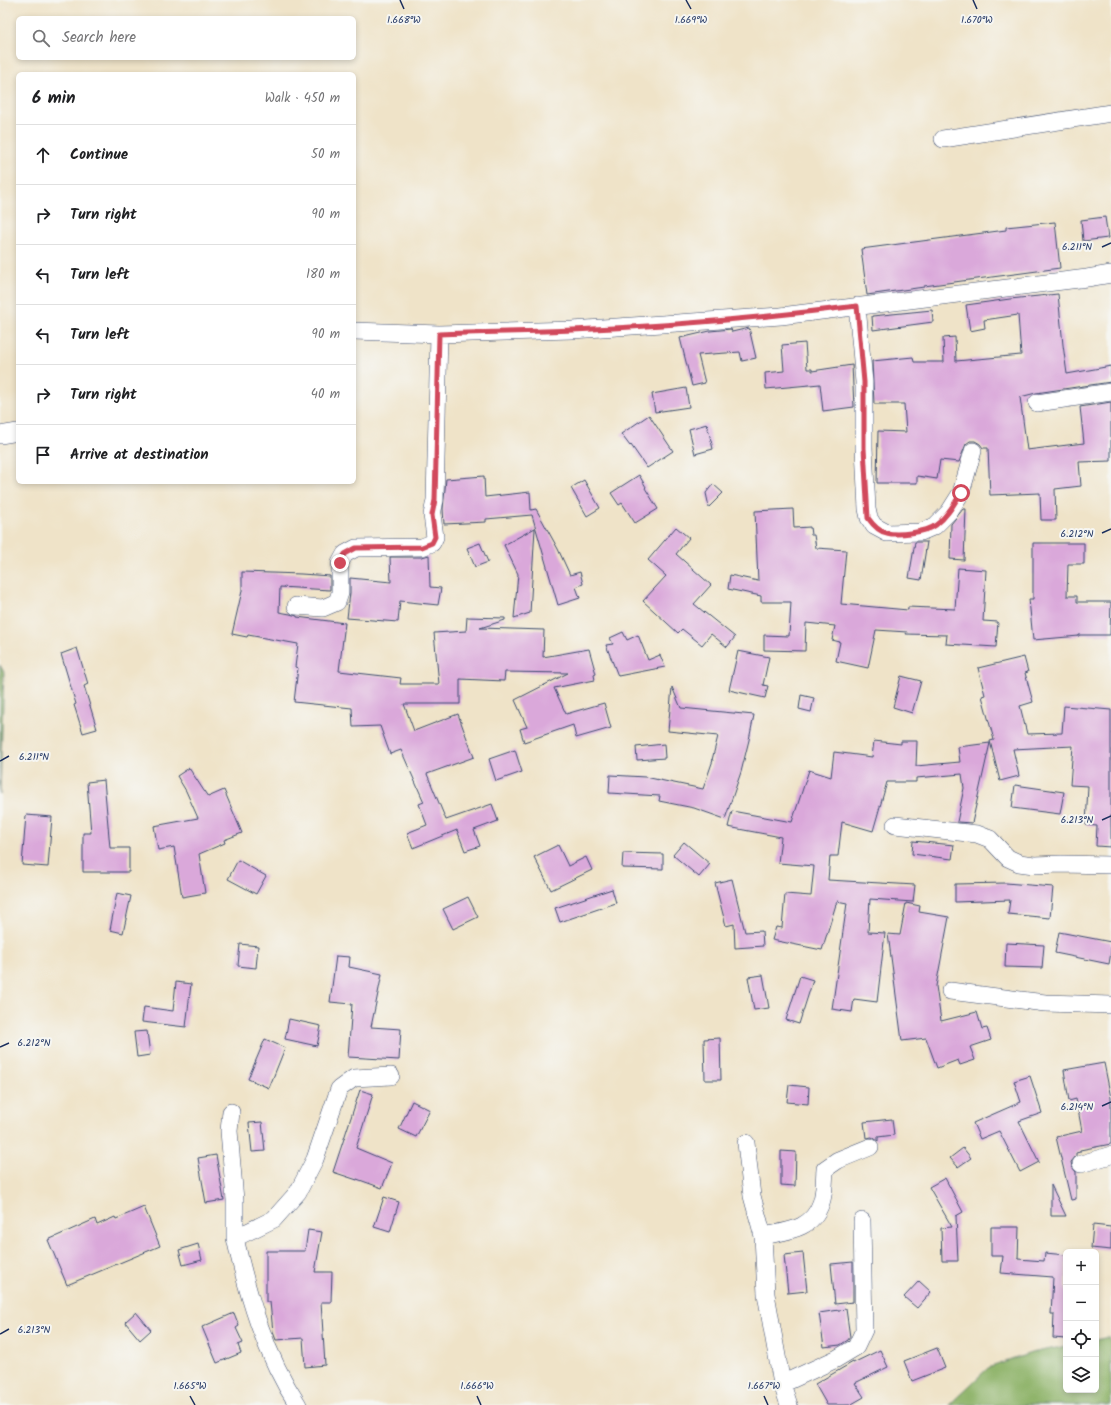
<!DOCTYPE html>
<meta charset="utf-8">
<style>
:root{--surface:#fff;--page:#f2f2f2;--text:#202124;--muted:#757577;--line:#e0e0e0}
body{margin:0;font-family:Kalam,sans-serif;background:var(--page);color:var(--text)}
.controls{position:absolute;right:12px;bottom:12px;display:grid;overflow:hidden;border-radius:6px;box-shadow:0 2px 6px #0003}
.controls button{width:36px;height:36px;display:grid;place-items:center;padding:0;border:0;border-bottom:1px solid var(--line);background:var(--surface);color:var(--text);font:20px sans-serif}
.stop{position:absolute;width:12px;height:12px;margin:-9px;border:3px solid #d1495b;border-radius:50%;background:#fff}
.stop.end{background:#d1495b;border-color:#fff;box-shadow:0 1px 4px #0008}
.list{margin:0;padding:0;list-style:none}
h2{display:flex;justify-content:space-between;align-items:center;height:52px;margin:0;padding:0 16px;font-size:17px}
h2 small{font-size:13px;font-weight:400;color:var(--muted)}
.list li{display:grid;grid-template-columns:26px 1fr auto;gap:12px;align-items:center;box-sizing:border-box;height:60px;padding:0 16px;border-top:1px solid var(--line)}
.list b{display:block;font-size:15px;white-space:nowrap}
.list em{font-size:13px;font-style:normal;color:var(--muted)}
.icon{flex:none;width:22px;height:22px;fill:none;stroke:currentColor;stroke-width:2;stroke-linecap:round;stroke-linejoin:round}
.map{position:relative;flex:none;width:1111px;height:1405px;overflow:hidden}
.search{position:absolute;background:var(--surface);box-shadow:0 2px 6px #0003;left:16px;top:16px;width:340px;height:44px;display:flex;align-items:center;gap:10px;box-sizing:border-box;padding:0 14px;border-radius:6px;color:var(--muted);font-size:15px}
.panel{position:absolute;background:var(--surface);box-shadow:0 2px 6px #0003;left:16px;top:72px;width:340px;height:412px;border-radius:6px}
.map>svg:first-child{display:block}
.forest{fill:#8eb369;stroke:#547164}
.building{fill:#daa8da}
.lines{fill:none;stroke-linecap:round;stroke-linejoin:round}
.street-casing{stroke:#3b4a6e;stroke-width:18}
.street{stroke:#fff;stroke-width:17}
.route{stroke:#d1495b;stroke-width:5}
.ticks{fill:none;stroke:#1b2f5e;stroke-width:1.5}
.ticks-label{font-size:10px;text-anchor:middle;fill:#1b2f5e;stroke:#f6f6f2;stroke-width:4;stroke-linejoin:round;paint-order:stroke}
</style>
<div class="map">
<svg width="1111" height="1405" viewBox="0 0 1111 1405">
<rect width="100%" height="100%" fill="#f6f6f2"/>
<filter id="ink" filterUnits="userSpaceOnUse"><feTurbulence type="fractalNoise" baseFrequency=".025" numOctaves="2"/><feDisplacementMap in="SourceGraphic" scale="8" xChannelSelector="R" yChannelSelector="G"/><feConvolveMatrix kernelMatrix="1 2 1 2 8 2 1 2 1" color-interpolation-filters="sRGB"/></filter>
<filter id="wash" filterUnits="userSpaceOnUse"><feTurbulence type="fractalNoise" baseFrequency=".012" numOctaves="4" result="noise"/><feDisplacementMap in="SourceGraphic" scale="16" xChannelSelector="R" yChannelSelector="G"/><feGaussianBlur stdDeviation="0.9" result="paint"/><feColorMatrix in="noise" values="0 0 0 0 0 0 0 0 0 0 0 0 0 0 0 0 0 1.4 0 .05"/><feComposite in="paint" operator="in"/></filter>
<g filter="url(#wash)">
<rect width="100%" height="100%" fill="#efe3c8"/>
<path class="forest" d="M0 665 4 672 0 794Z
M1108 1337 1111 1342V1405H949L988 1368 1031 1353 1066 1346V1390H1096V1340Z"/>
<g id="blocks">
<path class="building" d="M1105 217 1108 238 1083 241 1081 220Z
M1055 222 1060 268 924 286V287L867 295 861 249 1006 230V227Z
M1058 294 1063 345 1067 374 1111 366V382L1036 393 1020 397 1027 450 1084 443 1080 407 1111 402V461L1079 462 1081 486 1055 489 1056 520H1041L1040 493 990 495 988 448H983L980 444 975 441H970L966 444 959 462 940 460 937 479 917 476V483H877L878 431 906 432 904 404H874L872 361 913 357 914 362H944L943 338 955 337 956 361 1021 355 1018 315 984 320 985 328 970 331 966 305 1010 299Z
M932 310 933 322 873 330 872 316Z
M749 328 756 358 742 361 740 352 698 355 705 383 692 386 680 338 710 331 731 329 732 332Z
M805 343 807 369H812V371L852 365 854 407 823 411 820 384 766 389 765 373 784 371 782 345Z
M686 388 689 407 655 412 652 394Z
M649 415 673 451 647 468 631 445 630 446 621 434Z
M707 424 713 449 695 454 689 429Z
M639 475 646 487 645 488 658 509 635 523 622 503 619 505 611 493Z
M484 476 485 497 530 492 531 510 536 509 558 549 570 575 580 572 583 584 576 587 580 598 558 605 532 515 486 519V522L444 524 443 509 446 479Z
M584 480 600 508 587 516 571 488Z
M713 484 723 493 709 507 706 493Z
M793 509 794 528 810 527 811 535H814L816 548 846 550 841 604 908 610V607L955 609 958 568 986 570 983 621 998 622 996 647 946 644 947 635 906 634 907 632 876 630 868 668 836 661 840 642 832 640 835 626 806 623 805 651 764 650V635L789 636 791 602H761V596L728 589 730 575 758 581 755 511Z
M963 509H966L964 560 950 559 951 524Z
M676 527 689 538 676 554 711 585 694 604 735 637 727 647 711 634 702 645 682 629 678 633 643 601 666 576 648 560Z
M535 528 530 613 514 618 518 574 504 545Z
M915 542H927L921 580 909 578Z
M480 543 488 562 475 567 467 548Z
M1033 543H1084V564H1068L1067 596H1077V602H1111L1110 635H1079V636L1033 640 1029 599H1033Z
M429 555 430 587 441 588 438 605 400 601 398 622 347 618 350 593V578L391 582 390 557H422Z
M242 572 301 574 330 576V590L280 587 279 612 290 614 297 616V617L345 623 339 671 401 678 400 684H439L434 633 466 631 467 617 505 618V620L480 628 544 630 543 657 589 649 596 674 594 675 595 680 554 688 566 714 604 703 611 728 576 738 573 725 524 742 520 729 527 727 515 700 568 673 505 672 504 681 460 679V704H404L414 731 458 714 463 728 474 757 427 774 446 820 492 804 498 821 474 830 480 846 465 851 457 830 413 848 407 833 427 825 419 804 424 802 401 750 390 754 380 726 353 727 352 708 294 702 298 668 295 667 298 644 248 635 247 637 232 634 242 591Z
M623 632 627 640 638 635 648 660 660 655 665 667 618 676 606 645 613 644 610 638Z
M77 648 88 684 84 686 97 729 83 733 74 705 76 704 61 654Z
M738 651 769 657 763 685 768 686 765 698 729 690Z
M1024 657 1028 672 1025 673 1033 702 1020 706 1027 734 1062 733 1064 706 1111 710V847L1096 846 1097 826 1086 825 1088 786 1070 785 1073 746 1013 749 1019 776 1000 781 990 741 994 740 982 696 985 695 978 668Z
M901 676 921 681 912 713 893 707Z
M672 687 681 708 754 715 749 740 741 772 725 819 694 808 659 801 660 796 609 793 610 775 645 777 703 789 713 760H712L718 736 668 731Z
M801 695 814 698 811 712 799 709Z
M874 741 901 744V741H917L916 766 960 762 958 747 990 743 972 823 957 822 964 788 962 774 916 778V782H887L873 831 842 822 838 856H830L828 880 915 885 913 902 870 899 868 932 885 933 877 1002 854 999 852 1012 832 1009 847 903 837 901 822 950 772 940 776 927 782 928 785 894 811 896 814 866 778 863 781 837 728 827 732 811 792 822 809 770 831 777 834 752 872 757Z
M664 744 665 758 637 760 636 747Z
M515 750 522 772 496 781 489 759Z
M189 768 208 797 224 790 242 833 224 840 225 843 199 854 205 893 182 897 174 847 158 850 154 826 198 818 186 791 177 776Z
M104 780 110 848H129V872H83V833H91L87 782Z
M1015 785 1064 792 1060 814 1012 808Z
M26 815 52 817 48 867 22 865Z
M913 841 954 845 952 859 912 854Z
M684 842 710 864 699 877 673 855Z
M558 845 568 866 586 857 592 870 551 890 534 857Z
M623 853 663 854V869L622 868Z
M238 860 266 876 256 894 228 879Z
M732 879 745 932 762 931 763 946 735 948 734 924 726 926 715 883Z
M1006 883 1053 887 1050 918 1008 914 1010 900 955 902V884Z
M612 889 616 903 560 922 555 908Z
M117 893 131 896 123 933 110 930Z
M468 897 478 917 453 929 443 909Z
M906 903 920 906 919 912 949 917 936 986 941 1021 977 1012 982 1029 987 1028 991 1040 970 1047 975 1060 960 1065 958 1060 937 1068 926 1038 902 1041 888 934 900 935Z
M1059 932 1111 942V952L1109 964 1055 953Z
M1006 943 1044 945 1042 968 1005 967Z
M240 944 258 946 256 968 238 966Z
M336 956 350 957 349 967 382 974 371 1027 401 1029 399 1060 348 1057 352 1004 330 1002Z
M763 975 769 1008 754 1010 748 977Z
M800 976 813 980 799 1024 786 1020Z
M176 982 191 984 186 1027 142 1022 144 1007 173 1011Z
M289 1019 321 1026 317 1046 285 1039Z
M147 1031 150 1055 137 1057 134 1032Z
M720 1038 721 1080H705L704 1039Z
M265 1039 285 1048 269 1088 248 1079Z
M1104 1063 1111 1098V1144L1080 1150V1152L1076 1153V1156L1071 1162 1072 1167 1076 1172V1199L1071 1200 1056 1137 1082 1131 1076 1099 1069 1101 1064 1070Z
M1030 1076 1042 1113 1019 1121 1039 1162 1020 1172 999 1131 980 1139 973 1123 1021 1102 1014 1081Z
M789 1085 809 1087 808 1104 787 1102Z
M360 1090 373 1094 356 1148 392 1163 382 1188 357 1179V1180L333 1172Z
M412 1101 430 1110 416 1137 399 1129Z
M892 1119 894 1135 878 1137V1141L872 1137 866 1138 864 1122Z
M262 1122 265 1151 252 1152 249 1123Z
M963 1148 971 1158 958 1167 950 1158Z
M781 1151 796 1152 795 1186 781 1185Z
M216 1155 224 1200 206 1203 198 1158Z
M945 1178 963 1212 956 1216 958 1261H942L941 1228 952 1227 929 1187Z
M1051 1185 1066 1216H1051Z
M384 1197 399 1202 390 1232 374 1227Z
M144 1207 160 1246 67 1285 48 1240 95 1219 97 1225 115 1217 116 1219Z
M1093 1225 1111 1227V1250L1091 1248Z
M991 1227H1019L1018 1259 1044 1261 1045 1253 1066 1255V1339L1053 1338 1054 1314H1051L1053 1277 1001 1273 1003 1256H991Z
M308 1230 322 1232 315 1272H332L331 1302H321L325 1365 305 1367 303 1338 276 1340 273 1332 270 1302H266V1251H305Z
M198 1244 202 1260 183 1265 179 1250Z
M803 1253 807 1291 788 1293 784 1255Z
M853 1262V1302L835 1304 831 1264Z
M919 1281 931 1292 917 1308 904 1297Z
M846 1309 850 1337 848 1340 840 1345 824 1347 819 1313Z
M136 1312 151 1330 140 1340 125 1322Z
M234 1313 239 1326 236 1328 243 1343 238 1345 241 1353 217 1363 202 1327Z
M937 1348 945 1368 912 1381 904 1361Z
M880 1350 888 1367 855 1383 864 1397 850 1405H827L815 1384 853 1362V1363Z"/>
</g>
</g>
<g filter="url(#ink)">
<use href="#blocks" fill-opacity="0" stroke="#3b4a6e" stroke-width="1"/>
<g class="lines">
<g class="street-casing">
<path id="street" d="M943 139 1111 113
M857 306 864 382V448L867 509 869 518 874 526 887 533 921 532 935 526 949 512 961 493 973 451
M354 331 439 334 572 330 707 321 781 316 1087 278 1111 274
M1037 403 1111 392
M0 435 18 432
M296 606 323 608 337 602 340 593V563L345 554 356 548 422 547 432 543 435 537 432 515 435 500 439 334
M895 825 977 834 990 839 1008 858 1019 863 1034 865 1061 864 1111 865
M950 991 1045 1003 1111 1005
M231 1112 229 1131 235 1200V1238L274 1219 298 1192 315 1159 339 1089 354 1078 391 1076
M746 1143 752 1196 763 1236 766 1294 782 1384 789 1405
M1081 1164 1111 1155
M763 1236C787 1231 812 1230 821 1203 825 1193 824 1180 825 1169L838 1160 870 1147
M235 1238C248 1296 265 1355 298 1405
M782 1384 836 1359 856 1347 864 1330 862 1221"/>
</g>
<use href="#street" class="street"/>
</g>
</g>
<g class="lines" filter="url(#ink)">
<path class="route" d="M340 563 345 554 356 548 422 547 432 543 435 537 432 515 435 500 439 334C484 332 528 332 573 330 668 326 762 318 857 306L864 382V448L868 518C873 525 879 532 887 533 898 536 927 532 936 525 947 517 954 504 961 493"/>
</g>
<path class="ticks" d="M400 0 404 9M686 0 691 9M973 0 977 9M1102 247 1111 243M1102 533 1111 529M0 761 9 756M1102 820 1111 816M0 1047 9 1043M1102 1106 1111 1102M0 1334 9 1329M190 1396 195 1405M477 1396 481 1405M764 1396 768 1405"/>
<g class="ticks-label">
<text x="404" y="23">1.668°W</text>
<text x="691" y="23">1.669°W</text>
<text x="977" y="23">1.670°W</text>
<text x="1077" y="250">6.211°N</text>
<text x="1077" y="537">6.212°N</text>
<text x="34" y="760">6.211°N</text>
<text x="1077" y="823">6.213°N</text>
<text x="34" y="1046">6.212°N</text>
<text x="1077" y="1110">6.214°N</text>
<text x="34" y="1333">6.213°N</text>
<text x="190" y="1389">1.665°W</text>
<text x="477" y="1389">1.666°W</text>
<text x="764" y="1389">1.667°W</text>
</g>
</svg>
<div class="controls">
<button>+</button>
<button>−</button>
<button><svg class="icon" aria-label="locate" viewBox="0 0 24 24"><circle cx="12" cy="12" r="6"/><path d="M12 2v4M12 18v4M2 12h4M18 12h4"/></svg></button>
<button><svg class="icon" aria-label="layers" viewBox="0 0 24 24"><path d="M12 4l9 5-9 5-9-5zM3 14l9 5 9-5"/></svg></button>
</div>
<div class="stop" style="left:961px;top:493px"></div>
<div class="stop end" style="left:340px;top:563px"></div>
<div class="search"><svg class="icon" aria-label="search" viewBox="0 0 24 24"><circle cx="10" cy="10" r="6"/><path d="M15 15l6 6"/></svg>Search here</div>
<section class="panel">
<h2>6 min<small>Walk · 450 m</small></h2>
<ul class="list">
<li><svg class="icon" aria-label="ahead" viewBox="0 0 24 24"><path d="M12 20V5M6 11l6-6 6 6"/></svg><div><b>Continue</b></div><em>50 m</em></li>
<li><svg class="icon" aria-label="right" viewBox="0 0 24 24"><path d="M7 20v-9h11M14 6l5 5-5 5"/></svg><div><b>Turn right</b></div><em>90 m</em></li>
<li><svg class="icon" aria-label="left" viewBox="0 0 24 24"><path d="M17 20v-9H6M10 6l-5 5 5 5"/></svg><div><b>Turn left</b></div><em>180 m</em></li>
<li><svg class="icon" aria-label="left" viewBox="0 0 24 24"><path d="M17 20v-9H6M10 6l-5 5 5 5"/></svg><div><b>Turn left</b></div><em>90 m</em></li>
<li><svg class="icon" aria-label="right" viewBox="0 0 24 24"><path d="M7 20v-9h11M14 6l5 5-5 5"/></svg><div><b>Turn right</b></div><em>40 m</em></li>
<li><svg class="icon" aria-label="arrive" viewBox="0 0 24 24"><path d="M6 21V4h12l-3 4 3 4H6"/></svg><div><b>Arrive at destination</b></div></li>
</ul>
</section>
</div>
